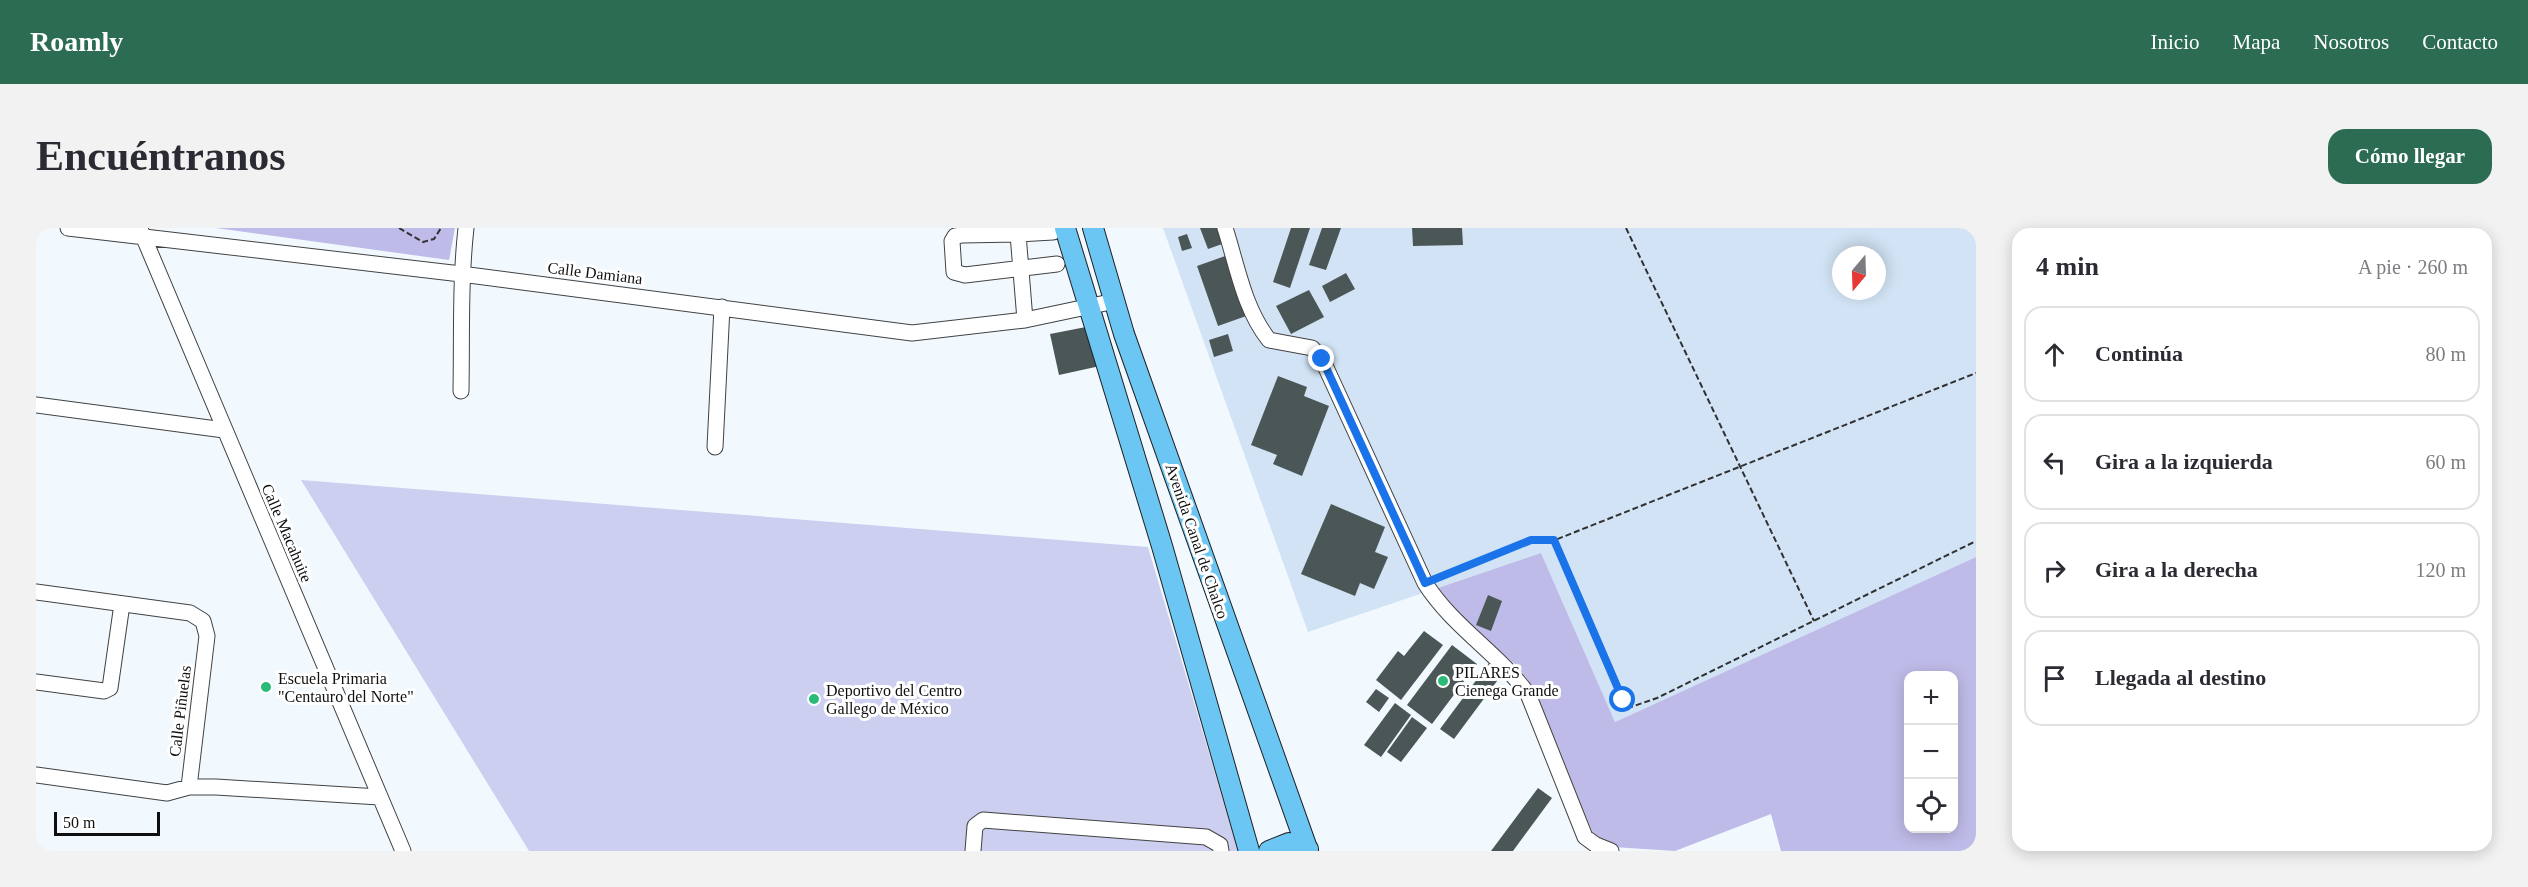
<!DOCTYPE html>
<html lang="es">
<meta charset="utf-8">
<style>
:root{--surface:#fff;--page:#f2f2f3;--text:#2b2b33;--muted:#7c7c81;--line:#e1e1e2;--accent:#2b6c52}
body{margin:0;font-family:"Times New Roman",serif;background:var(--page);color:var(--text)}
.controls{position:absolute;right:18px;bottom:18px;display:grid;overflow:hidden;border-radius:12px;box-shadow:0 3px 15px #0003}
.controls button{width:54px;height:54px;display:grid;place-items:center;padding:0;border:0;border-bottom:2px solid var(--line);background:var(--surface);color:var(--text);font:30px sans-serif}
.compass{position:absolute;left:1796px;top:18px;width:54px;height:54px;border-radius:50%;background:var(--surface);box-shadow:0 3px 15px #0003;rotate:199deg}
.scale{position:absolute;left:18px;bottom:15px;width:106px;box-sizing:border-box;padding-left:6px;border:3px solid #0f0f0f;border-top:0;font-size:16px;line-height:21px;white-space:nowrap;color:#0f0f0f;-webkit-text-stroke:4px #fff;paint-order:stroke}
.stop{position:absolute;width:18px;height:18px;margin:-14px;border:4px solid #1a73e8;border-radius:50%;background:#fff}
.stop.end{background:#1a73e8;border-color:#fff;box-shadow:0 2px 6px #0008}
.list{margin:0;padding:0;list-style:none}
h2{display:flex;justify-content:space-between;align-items:center;height:78px;margin:0;padding:0 24px;font-size:26px}
h2 small{font-size:20px;font-weight:400;color:var(--muted)}
.list li{display:grid;grid-template-columns:39px 1fr auto;gap:18px;align-items:center;box-sizing:border-box;height:96px;margin:0 12px 12px;padding:0 12px;border:2px solid var(--line);border-radius:18px}
.list b{display:block;font-size:22px;white-space:nowrap}
.list em{font-size:20px;font-style:normal;color:var(--muted)}
.icon{flex:none;width:33px;height:33px;fill:none;stroke:currentColor;stroke-width:2;stroke-linecap:round;stroke-linejoin:round}
.map{position:relative;flex:none;width:1940px;height:623px;overflow:hidden;border-radius:18px}
header{display:flex;align-items:center;gap:36px;box-sizing:border-box;height:84px;padding:0 30px;background:var(--accent);color:#fff}
header strong{font-size:28px}
nav{display:flex;gap:33px;margin-inline-start:auto;font-size:21px}
.intro{display:flex;align-items:center;justify-content:space-between;box-sizing:border-box;height:144px;padding:0 36px}
h1{margin:0;font-size:42px}
.button{padding:15px 27px;border-radius:18px;background:var(--accent);color:#fff;font-size:21px;font-weight:700}
main{display:flex;gap:36px;padding:0 36px}
aside{flex:1;background:var(--surface);border-radius:18px;box-shadow:0 3px 15px #0003}
.map>svg:first-child{display:block}
.farmland{fill:#d1e3f4;fill-rule:evenodd}
.green{fill:#bebbe8;fill-rule:evenodd}
.pitch{fill:#cdcff0}
.building{fill:#4b5757}
.lines{fill:none;stroke-linecap:round;stroke-linejoin:round}
.minor-casing{stroke:#424242;stroke-width:17}
.major-casing{stroke:#202020;stroke-width:22}
.path{stroke:#313131;stroke-width:2;stroke-dasharray:6 3;stroke-linecap:butt}
.minor{stroke:#fff;stroke-width:15}
.major{stroke:#6bc6f4;stroke-width:20}
.route{stroke:#1a73e8;stroke-width:8}
.poi-dot{fill:#2abb78;stroke:#fff;stroke-width:2}
.labels{text-anchor:middle;dominant-baseline:central;stroke-width:6;stroke-linejoin:round;paint-order:stroke}
.street-label{font-size:16px;fill:#0f0f0f;stroke:#fff}
.poi-label{font-size:16px;fill:#0f0f0f;stroke:#fff;text-anchor:start}
</style>
<header>
<strong>Roamly</strong>
<nav><a>Inicio</a><a>Mapa</a><a>Nosotros</a><a>Contacto</a></nav>
</header>
<div class="intro"><h1>Encuéntranos</h1><a class="button">Cómo llegar</a></div>
<main>
<div class="map">
<svg width="1940" height="623" viewBox="0 0 1940 623">
<rect width="100%" height="100%" fill="#f1f9ff"/>
<path class="farmland" d="M1127 0H1940V329L1579 494 1505 325 1272 404ZM1805 27H1841V63H1805Z"/>
<path class="green" d="M180 0H419L413 32Z
M1505 325 1579 494 1940 329V623H1745L1735 586 1639 623 1577 619 1564 613 1556 603 1492 452 1480 437 1436 401 1399 361ZM1872 448H1918V600H1872Z"/>
<path class="pitch" d="M265 252 1112 319 1202 623H493Z"/>
<path class="building" d="M1164 0H1183L1189 15 1172 21Z
M1255 0H1274L1254 60 1237 54Z
M1286 0H1305L1290 42 1273 37Z
M1376 0H1426L1427 17 1377 18Z
M1151 6 1156 20 1146 23 1142 9Z
M1192 27 1213 87 1182 98 1161 38Z
M1310 45 1319 61 1294 74 1286 58Z
M1273 62 1288 89 1255 106 1240 78Z
M1055 98 1064 138 1023 147 1014 106Z
M1192 106 1197 123 1178 129 1173 112Z
M1242 148 1271 159 1268 168 1293 178 1266 248 1237 236 1241 227 1215 217Z
M1295 276 1349 299 1339 324 1352 329 1338 361 1324 355 1319 368 1265 346Z
M1452 367 1466 373 1455 403 1440 397Z
M1388 403 1407 417 1365 472 1340 452 1362 423 1368 428Z
M1416 417 1441 436 1396 496 1371 477Z
M1453 435 1467 445 1418 511 1404 501Z
M1340 461 1353 470 1343 484 1330 474Z
M1359 475 1375 487 1345 529 1328 517Z
M1376 489 1391 500 1365 534 1351 524Z
M1502 560 1516 570 1477 623H1455Z"/>
<g class="lines">
<g class="minor-casing">
<path id="minor" d="M32 0 425 46 876 105 989 92 1079 73
M1189 0C1201 37 1208 81 1233 112L1276 120 1286 131 1389 355C1416 398 1462 425 1492 466L1549 609 1560 617 1575 623
M105 3 367 623
M982 6 1017 4
M989 92 982 6 926 7 919 8 916 13 918 44 929 47 1021 36
M425 163C426 109 424 54 430 0
M0 177 188 202
M679 219 686 79
M0 364 154 385 167 393 171 408 153 559
M0 454 68 463 74 460 86 376
M0 547 131 565 153 559H180L343 569
M937 623 939 598 947 592 1170 609 1184 617 1185 623"/>
</g>
<g class="major-casing">
<path id="major" d="M1029 0 1126 318 1213 623
M1057 0 1088 106 1272 623
M1233 623 1253 615 1272 621"/>
</g>
<path class="path" d="M363 0 387 14 398 11 405 0
M1590 0 1778 393
M1518 313 1587 472 1595 479 1621 470 1940 313
M1403 349 1495 312 1514 314 1940 145"/>
<use href="#minor" class="minor"/>
<use href="#major" class="major"/>
</g>
<g class="lines">
<path class="route" d="M1286 131 1389 355 1495 312H1518L1587 472"/>
</g>
<g class="poi-dot">
<circle cx="1407" cy="453" r="6"/>
<circle cx="230" cy="459" r="6"/>
<circle cx="778" cy="471" r="6"/>
</g>
<g class="labels">
<g class="street-label">
<text transform="translate(559 45) rotate(7)">Calle Damiana</text>
<text transform="translate(251 305) rotate(67)">Calle Macahuite</text>
<text transform="translate(1161 313) rotate(71)">Avenida Canal de Chalco</text>
<text transform="translate(144 483) rotate(-83)">Calle Piñuelas</text>
</g>
<g class="poi-label">
<text x="1419" y="444">PILARES<tspan x="1419" dy="18">Cienega Grande</tspan></text>
<text x="242" y="450">Escuela Primaria<tspan x="242" dy="18">"Centauro del Norte"</tspan></text>
<text x="790" y="462">Deportivo del Centro<tspan x="790" dy="18">Gallego de México</tspan></text>
</g>
</g>
</svg>
<div class="controls">
<button>+</button>
<button>−</button>
<button><svg class="icon" aria-label="locate" viewBox="0 0 24 24"><circle cx="12" cy="12" r="6"/><path d="M12 2v4M12 18v4M2 12h4M18 12h4"/></svg></button>
</div>
<svg class="compass" viewBox="-18 -18 36 36"><path d="M0-13l5 13h-10z" fill="#e53935"/><path d="M0 13l5-13h-10z" fill="#7c7c81"/></svg>
<div class="scale">50 m</div>
<div class="stop" style="left:1587px;top:472px"></div>
<div class="stop end" style="left:1286px;top:131px"></div>
</div>
<aside>
<h2>4 min<small>A pie · 260 m</small></h2>
<ul class="list">
<li><svg class="icon" aria-label="ahead" viewBox="0 0 24 24"><path d="M12 20V5M6 11l6-6 6 6"/></svg><div><b>Continúa</b></div><em>80 m</em></li>
<li><svg class="icon" aria-label="left" viewBox="0 0 24 24"><path d="M17 20v-9H6M10 6l-5 5 5 5"/></svg><div><b>Gira a la izquierda</b></div><em>60 m</em></li>
<li><svg class="icon" aria-label="right" viewBox="0 0 24 24"><path d="M7 20v-9h11M14 6l5 5-5 5"/></svg><div><b>Gira a la derecha</b></div><em>120 m</em></li>
<li><svg class="icon" aria-label="arrive" viewBox="0 0 24 24"><path d="M6 21V4h12l-3 4 3 4H6"/></svg><div><b>Llegada al destino</b></div></li>
</ul>
</aside>
</main>
